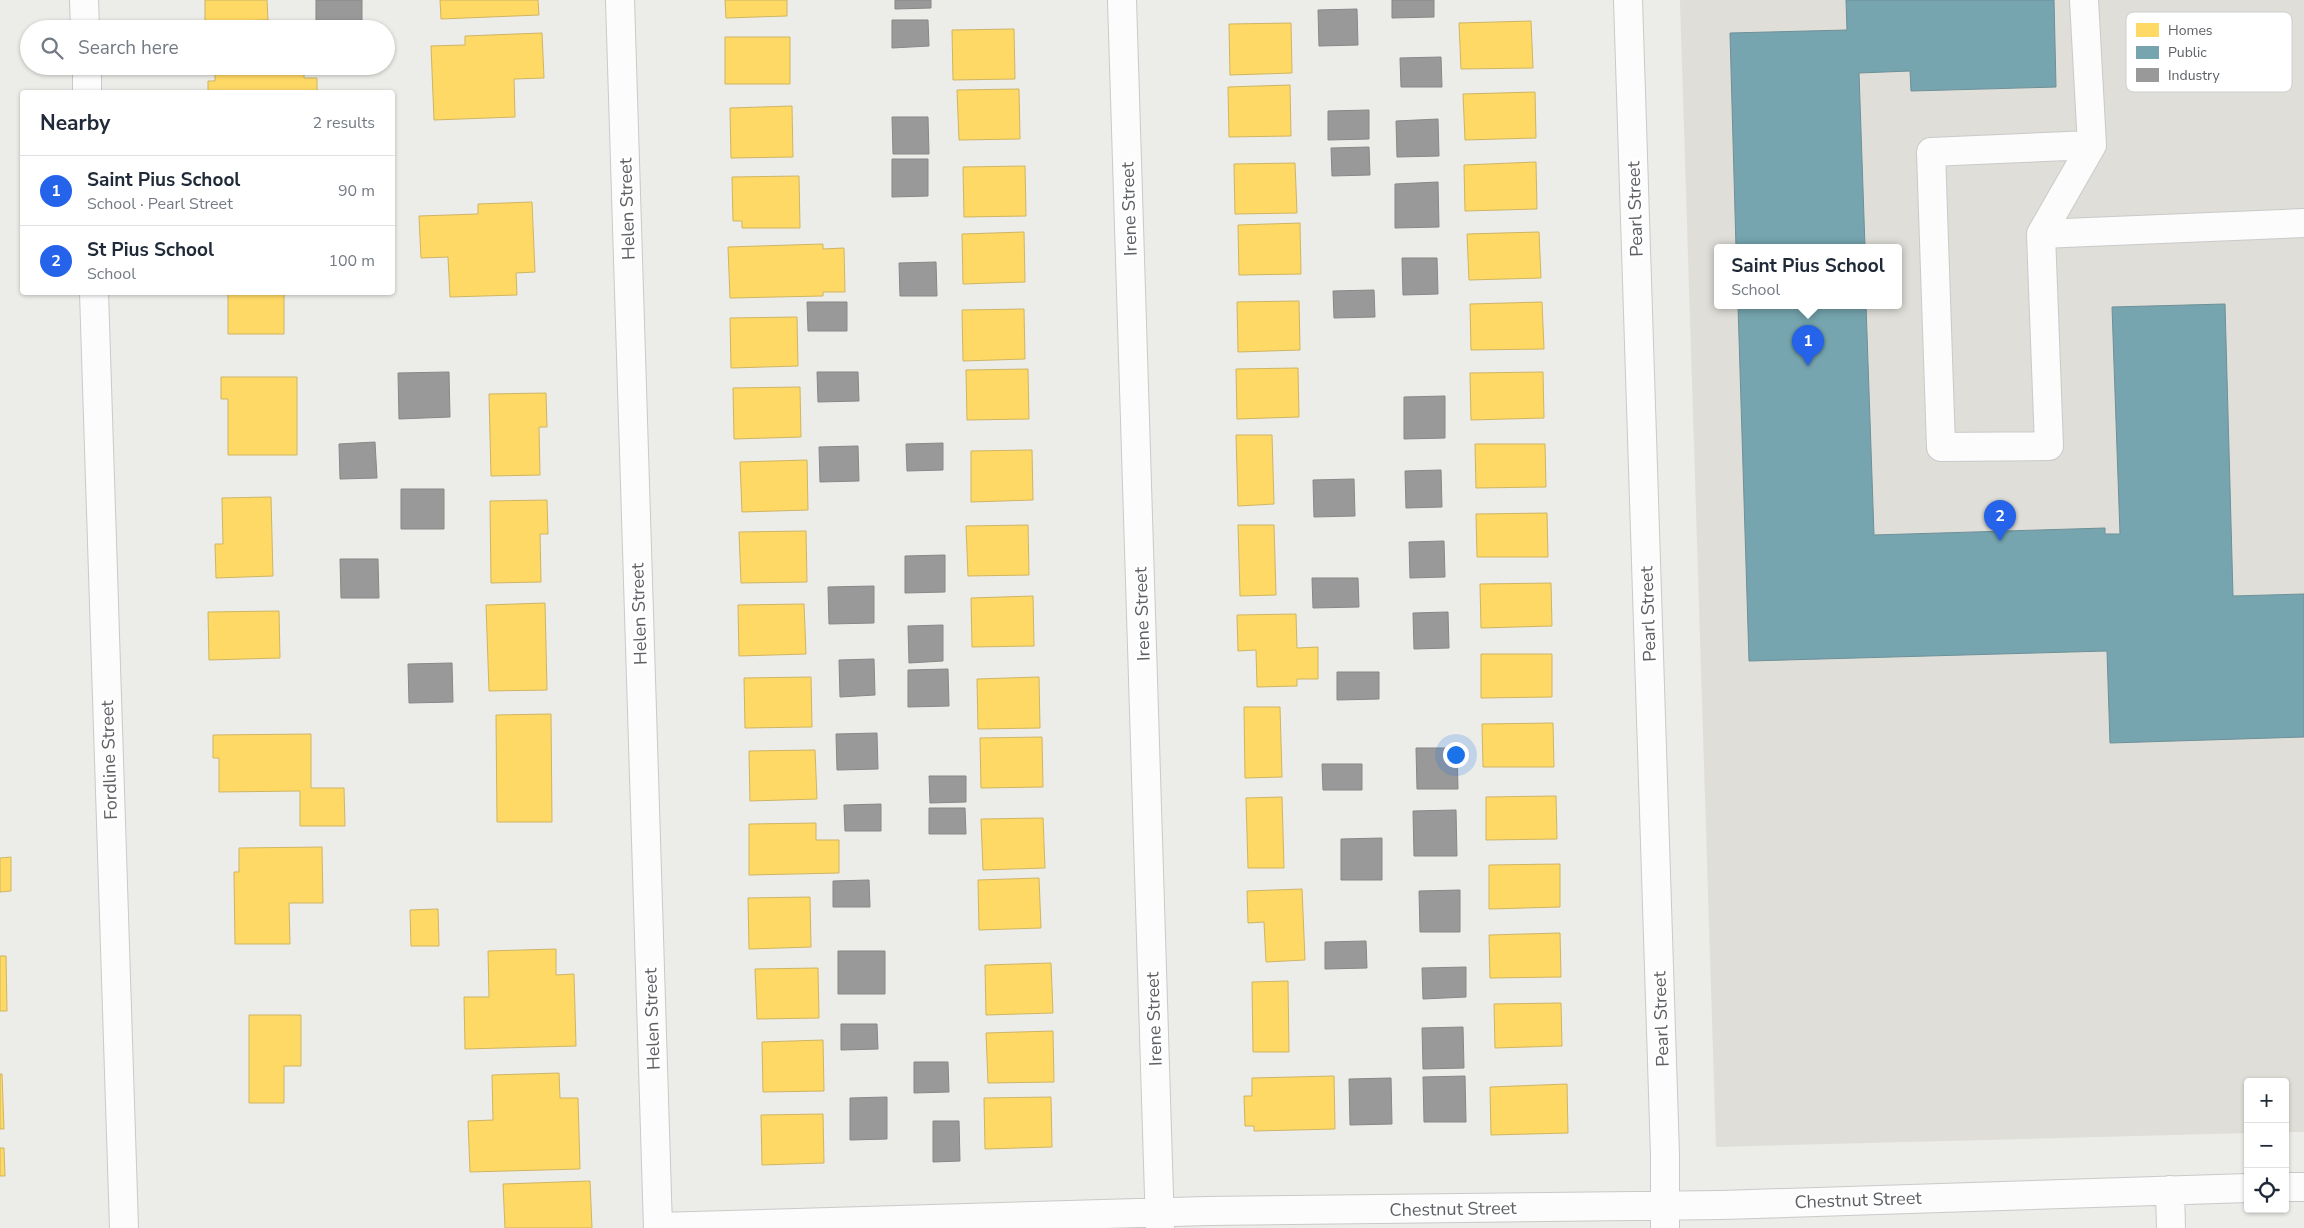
<!DOCTYPE html>
<meta charset="utf-8">
<style>
:root{--surface:#fff;--page:#f6f6f7;--text:#1f2937;--muted:#747a83;--line:#e0e1e3;--accent:#2563eb}
body{margin:0;font-family:"Nunito Sans",sans-serif;background:var(--page);color:var(--text)}
.controls{position:absolute;right:15px;bottom:15px;display:grid;overflow:hidden;border-radius:5px;box-shadow:0 1px 4px #0004}
.controls button{width:45px;height:45px;display:grid;place-items:center;padding:0;border:0;border-bottom:1px solid var(--line);background:var(--surface);color:var(--text);font:25px sans-serif}
.you{position:absolute;left:1455px;top:754px;width:18px;height:18px;margin:-12px;border:4px solid #fff;border-radius:50%;background:#1a73e8;box-shadow:0 0 0 8px #1a73e833}
.badge{display:grid;place-items:center;width:32px;height:32px;border-radius:50%;background:var(--accent);color:#fff;font-size:16px;font-weight:700}
.pin{position:absolute;translate:-50% -41px;filter:drop-shadow(0 1px 2px #0008)}
.pin::after{content:'';position:absolute;top:26px;width:18px;height:15px;background:inherit;clip-path:polygon(0 0,100% 0,50% 100%)}
.popup{position:absolute;left:1714px;top:244px;width:188px;height:65px;box-sizing:border-box;display:grid;place-content:center;border-radius:5px;background:var(--surface);filter:drop-shadow(0 1px 4px #0005);font-size:16px;white-space:nowrap;color:var(--muted)}
.popup b{font-size:19px;color:var(--text)}
.popup::after{content:'';position:absolute;left:50%;top:100%;margin-left:-10px;border:10px solid transparent;border-top-color:var(--surface)}
.list{margin:0;padding:0;list-style:none}
h2{display:flex;justify-content:space-between;align-items:center;height:65px;margin:0;padding:0 20px;font-size:21px}
h2 small{font-size:16px;font-weight:400;color:var(--muted)}
.list li{display:grid;grid-template-columns:32px 1fr auto;gap:15px;align-items:center;box-sizing:border-box;height:70px;padding:0 20px;border-top:1px solid var(--line)}
.list b{display:block;font-size:19px;white-space:nowrap}
.list p{margin:0;font-size:16px;white-space:nowrap;color:var(--muted)}
.list em{font-size:16px;font-style:normal;color:var(--muted)}
.icon{flex:none;width:28px;height:28px;fill:none;stroke:currentColor;stroke-width:2;stroke-linecap:round;stroke-linejoin:round}
.map{position:relative;flex:none;width:2304px;height:1228px;overflow:hidden}
.search{position:absolute;background:var(--surface);box-shadow:0 1px 4px #0004;left:20px;top:20px;width:375px;height:55px;display:flex;align-items:center;gap:12px;box-sizing:border-box;padding:0 18px;border-radius:28px;color:var(--muted);font-size:19px}
.panel{position:absolute;background:var(--surface);box-shadow:0 1px 4px #0004;left:20px;top:90px;width:375px;height:205px;border-radius:5px}
.map>svg:first-child{display:block}
.education{fill:#dfded8;fill-rule:evenodd}
.homes{fill:#ffd966;stroke:#ceb565}
.public{fill:#76a5af;stroke:#6e9098}
.industry{fill:#999;stroke:#878889}
.lines{fill:none;stroke-linecap:round;stroke-linejoin:round}
.minor-casing{stroke:#c9cac9;stroke-width:30}
.minor{stroke:#fcfcfc;stroke-width:28}
.labels{text-anchor:middle;dominant-baseline:central;stroke-width:5;stroke-linejoin:round;paint-order:stroke}
.street-label{font-size:18px;fill:#5d6064;stroke:#fff}
.key{fill:#fff;stroke:#cecfd0;stroke-width:1}
.key-label{font-size:14px;fill:#5d6064}
</style>
<div class="map">
<svg width="2304" height="1228" viewBox="0 0 2304 1228">
<rect width="100%" height="100%" fill="#ecece8"/>
<path class="education" d="M1680 0H2304V1132H2285V1082H2248V1133L1716 1147ZM1718 247H1898V305H1718Z"/>
<path class="homes" d="M205 0H267L268 20 205 22Z
M440 0H538L539 15 441 19Z
M725 0H787V16L726 18Z
M1531 21 1533 68 1461 69 1459 23Z
M1291 23 1292 73 1230 75 1229 24Z
M1014 29 1015 79 953 80 952 30Z
M542 33 544 78 514 79 515 117 434 120 431 46 465 45V36Z
M725 37H790V84H725Z
M215 66H304V78H317V92H208V81H215Z
M1290 85 1291 136 1229 137 1228 87Z
M1019 89 1020 139 959 140 957 90Z
M1535 92 1536 138 1465 140 1463 94Z
M792 106 793 157 731 158 730 108Z
M1536 162 1537 209 1465 211 1464 165Z
M1295 163 1297 213 1235 214 1234 164Z
M1025 166 1026 216 964 217 963 167Z
M799 176 800 228H742V221H733L732 177Z
M532 202 535 272 516 273 517 295 450 297 448 257 421 258 419 216 478 214V204Z
M1300 223 1301 274 1239 275 1238 225Z
M1024 232 1025 282 963 284 962 234Z
M1539 232 1541 278 1469 280 1467 234Z
M823 244V249L844 248 845 292H823V296L730 298 728 247Z
M228 292H284V334H228Z
M1299 301 1300 350 1238 352 1237 302Z
M1542 302 1544 349 1471 350 1470 304Z
M1024 309 1025 359 963 361 962 310Z
M797 317 798 366 731 368 730 318Z
M1298 368 1299 417 1237 419 1236 369Z
M1028 369 1029 419 967 420 966 370Z
M1543 372 1544 418 1471 420 1470 373Z
M221 377H297V455H228V399H221Z
M800 387 801 437 734 439 733 388Z
M546 393 547 427H539L540 475 491 476 489 394Z
M1236 435H1272L1274 504 1238 506Z
M1475 444H1545L1546 487 1476 488Z
M1032 450 1033 500 971 502V451Z
M807 460 808 510 742 512 740 462Z
M271 497 273 576 216 578 215 544H223L222 498Z
M547 500 548 534H540L541 582 491 583 490 501Z
M1547 513 1548 557H1477L1476 514Z
M1028 525 1029 575 968 576 966 526Z
M1238 525H1274L1276 595 1240 596Z
M806 531 807 582 741 583 739 532Z
M1551 583 1552 626 1481 628 1480 584Z
M1033 596 1034 646 972 647 971 598Z
M545 603 547 690 489 691 486 605Z
M804 604 806 654 739 656 738 605Z
M279 611 280 658 209 660 208 612Z
M1296 614 1297 648 1318 647V679H1297V686L1257 687 1256 650 1238 651 1237 615Z
M1481 654H1552V697L1481 698Z
M811 677 812 727 745 728 744 678Z
M1039 677 1040 728 978 729 977 679Z
M1244 707H1280L1282 777 1245 778Z
M551 714 552 822H497L496 715Z
M1553 723 1554 767H1483L1482 724Z
M311 734V788H344L345 826H300V791L219 792V758H213V735Z
M1042 737 1043 787 981 788 980 738Z
M815 750 817 799 750 801 749 751Z
M1556 796 1557 839 1486 840V797Z
M1282 797 1284 868H1248L1246 798Z
M1043 818 1045 868 983 870 981 819Z
M816 823V840H839V873L749 875V824Z
M322 847 323 903H289L290 944H235L234 872H239V848Z
M11 857V891L0 892V858Z
M1560 864V907L1489 909V865Z
M1039 878 1041 928 979 930 978 880Z
M1302 889 1305 960 1266 962 1264 922 1248 923 1247 891Z
M810 897 811 947 749 949 748 898Z
M438 909 439 946H411L410 910Z
M1560 933 1561 977 1490 978 1489 935Z
M556 949V975L574 974 576 1046 465 1049 464 997H489L488 951Z
M0 956H6L7 1011H0Z
M1051 963 1053 1013 986 1015 985 965Z
M818 968 819 1018 757 1019 755 969Z
M1288 981 1289 1052H1253L1252 982Z
M1561 1003 1562 1046 1495 1048 1494 1004Z
M249 1015H301V1066H284V1103H249Z
M1053 1031 1054 1082 988 1083 986 1033Z
M823 1040 824 1091 763 1092 762 1042Z
M559 1073 560 1098H578L580 1169 470 1172 468 1121 493 1120 492 1075Z
M0 1074H2L4 1129H0Z
M1334 1076 1335 1129 1254 1131V1126H1245L1244 1096H1252V1078Z
M1567 1084 1568 1133 1491 1135 1490 1087Z
M1051 1097 1052 1147 985 1149 984 1098Z
M823 1114 824 1163 762 1165 761 1115Z
M0 1148H4L5 1176H0Z
M590 1181 592 1228H505L503 1184Z"/>
<path class="public" d="M1846 0H2054L2056 87 1911 91 1910 71 1859 73 1865 247H1736L1730 33 1847 30Z
M2225 304 2233 596 2304 594V737L2110 743 2107 651 1749 661 1738 305H1866L1874 535 2105 528V534H2120L2112 307Z"/>
<path class="industry" d="M316 0H362V29H316Z
M895 0H931V8L895 9Z
M1392 0H1434V17L1392 18Z
M1357 9 1358 45 1319 46 1318 10Z
M892 20H928L929 46 892 48Z
M1441 57 1442 87H1401L1400 58Z
M1369 110V139L1328 140V111Z
M892 117H928L929 154H893Z
M1438 119 1439 156 1397 157 1396 121Z
M1369 147 1370 175 1332 176 1331 148Z
M892 159H928V196L892 197Z
M1438 182 1439 227 1395 228V184Z
M1402 258H1437L1438 294 1403 295Z
M936 262 937 296H900L899 263Z
M1374 290 1375 317 1334 318 1333 291Z
M807 302H847V331H808Z
M449 372 450 417 399 419 398 373Z
M817 372H858L859 401 818 402Z
M1445 396V438L1404 439V397Z
M375 442 377 478 340 479 339 444Z
M943 443V470L907 471 906 444Z
M858 446 859 481 820 482 819 447Z
M1441 470 1442 507 1406 508 1405 471Z
M1354 479 1355 516 1314 517 1313 480Z
M401 489H444V529H401Z
M1444 541 1445 577 1410 578 1409 542Z
M945 555V592L905 593V556Z
M340 559H378L379 598H341Z
M1312 578H1358L1359 607 1313 608Z
M874 586V623L829 624 828 587Z
M1448 612 1449 648 1414 649 1413 613Z
M943 625V661L909 663 908 626Z
M874 659 875 695 840 697 839 660Z
M452 663 453 702 409 703 408 664Z
M948 669 949 706 908 707V670Z
M1337 672H1379V699L1337 700Z
M877 733 878 769 837 770 836 734Z
M1416 748H1457L1458 789H1417Z
M1322 764H1362V790H1323Z
M929 776H966V802L930 803Z
M881 804V831H845L844 805Z
M929 808H965L966 834H929Z
M1456 810 1457 856H1414L1413 811Z
M1382 838V880H1341V839Z
M869 880 870 907H833V881Z
M1460 890V932H1420L1419 891Z
M1366 941 1367 968 1325 969V942Z
M838 951H885V994H838Z
M1466 967V997L1423 999 1422 968Z
M841 1024H877L878 1049 841 1050Z
M1463 1027 1464 1068 1423 1069 1422 1028Z
M914 1062H948L949 1092 914 1093Z
M1465 1076 1466 1122H1424L1423 1077Z
M1391 1078 1392 1124 1350 1125 1349 1079Z
M887 1097V1139L850 1140V1098Z
M933 1121H959L960 1161 933 1162Z"/>
<g class="lines">
<g class="minor-casing">
<path id="minor" d="M84 0 85 29
M620 0 658 1228
M1122 0 1160 1228
M1628 0 1665 1155V1228
M2084 0 2092 145 2041 234 2049 446 1941 447 1931 152 2092 145
M87 66V92
M2041 234 2304 223
M94 292 124 1228
M2285 1187H2304
M2170 1190 2171 1228
M658 1227 1207 1211 1722 1205 2248 1188"/>
</g>
<use href="#minor" class="minor"/>
</g>
<g class="labels">
<g class="street-label">
<text transform="translate(627 209) rotate(-92)">Helen Street</text>
<text transform="translate(1129 209) rotate(-92)">Irene Street</text>
<text transform="translate(1635 209) rotate(-92)">Pearl Street</text>
<text transform="translate(639 614) rotate(-92)">Helen Street</text>
<text transform="translate(1142 614) rotate(-92)">Irene Street</text>
<text transform="translate(1648 614) rotate(-92)">Pearl Street</text>
<text transform="translate(109 760) rotate(-92)">Fordline Street</text>
<text transform="translate(652 1019) rotate(-92)">Helen Street</text>
<text transform="translate(1154 1019) rotate(-92)">Irene Street</text>
<text transform="translate(1661 1019) rotate(-92)">Pearl Street</text>
<text transform="translate(1858 1200) rotate(-2)">Chestnut Street</text>
<text transform="translate(1453 1209) rotate(-1)">Chestnut Street</text>
</g>
</g>
<rect x="2126" y="12" width="166" height="80" rx="8" class="key"/>
<rect x="2136" y="23" width="23" height="14" fill="#ffd966"/>
<rect x="2136" y="46" width="23" height="13" fill="#76a5af"/>
<rect x="2136" y="68" width="23" height="14" fill="#999"/>
<g class="key-label">
<text x="2168" y="35">Homes</text>
<text x="2168" y="57">Public</text>
<text x="2168" y="80">Industry</text>
</g>
</svg>
<div class="controls">
<button>+</button>
<button>−</button>
<button><svg class="icon" aria-label="locate" viewBox="0 0 24 24"><circle cx="12" cy="12" r="6"/><path d="M12 2v4M12 18v4M2 12h4M18 12h4"/></svg></button>
</div>
<div class="you"></div>
<div class="pin badge" style="left:1808px;top:366px">1</div>
<div class="popup"><b>Saint Pius School</b>School</div>
<div class="pin badge" style="left:2000px;top:541px">2</div>
<div class="search"><svg class="icon" aria-label="search" viewBox="0 0 24 24"><circle cx="10" cy="10" r="6"/><path d="M15 15l6 6"/></svg>Search here</div>
<section class="panel">
<h2>Nearby<small>2 results</small></h2>
<ul class="list">
<li><span class="badge">1</span><div><b>Saint Pius School</b><p>School · Pearl Street</p></div><em>90 m</em></li>
<li><span class="badge">2</span><div><b>St Pius School</b><p>School</p></div><em>100 m</em></li>
</ul>
</section>
</div>
